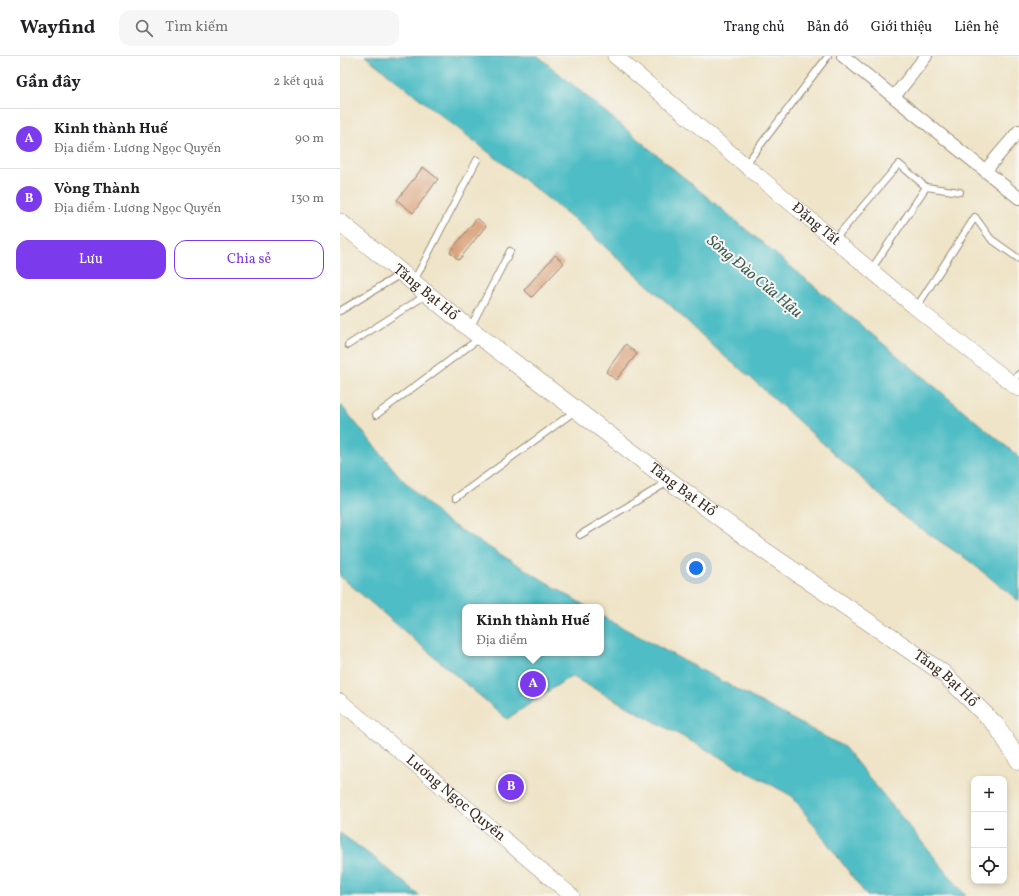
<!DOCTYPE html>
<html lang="vi">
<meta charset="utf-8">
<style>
:root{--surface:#fff;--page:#f6f6f6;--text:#202124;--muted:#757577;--line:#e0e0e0;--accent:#7c3aed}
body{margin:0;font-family:Vollkorn,serif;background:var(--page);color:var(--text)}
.controls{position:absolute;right:12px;bottom:12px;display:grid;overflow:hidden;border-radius:8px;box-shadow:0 2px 6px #0003}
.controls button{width:36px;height:36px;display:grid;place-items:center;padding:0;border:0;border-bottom:1px solid var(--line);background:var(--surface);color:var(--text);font:20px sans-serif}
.you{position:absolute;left:356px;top:512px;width:14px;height:14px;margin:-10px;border:3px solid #fff;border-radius:50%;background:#1a73e8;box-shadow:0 0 0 6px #1a73e833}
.badge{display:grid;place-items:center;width:26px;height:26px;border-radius:50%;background:var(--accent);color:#fff;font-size:13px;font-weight:700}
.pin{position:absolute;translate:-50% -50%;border:2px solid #fff;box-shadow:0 1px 4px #0006}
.popup{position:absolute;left:122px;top:548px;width:142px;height:52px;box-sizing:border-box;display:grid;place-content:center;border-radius:8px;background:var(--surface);filter:drop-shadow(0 1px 3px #0005);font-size:13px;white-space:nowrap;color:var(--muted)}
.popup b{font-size:15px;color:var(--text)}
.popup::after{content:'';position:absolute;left:50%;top:100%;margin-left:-8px;border:8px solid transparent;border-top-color:var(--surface)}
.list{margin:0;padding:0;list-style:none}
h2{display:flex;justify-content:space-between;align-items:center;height:52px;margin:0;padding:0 16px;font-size:17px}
h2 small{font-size:13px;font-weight:400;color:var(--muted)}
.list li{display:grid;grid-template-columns:26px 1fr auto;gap:12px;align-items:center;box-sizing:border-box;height:60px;padding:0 16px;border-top:1px solid var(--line)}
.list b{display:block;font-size:15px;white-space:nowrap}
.list p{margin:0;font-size:13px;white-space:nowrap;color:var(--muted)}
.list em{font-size:13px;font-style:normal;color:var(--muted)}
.actions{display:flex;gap:8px;padding:12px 16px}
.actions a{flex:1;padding:9px 0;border:1px solid var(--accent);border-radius:12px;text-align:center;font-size:14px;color:var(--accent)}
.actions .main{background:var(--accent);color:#fff}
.icon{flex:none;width:22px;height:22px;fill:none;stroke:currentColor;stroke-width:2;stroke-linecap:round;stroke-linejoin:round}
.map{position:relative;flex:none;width:679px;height:840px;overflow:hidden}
header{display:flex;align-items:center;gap:24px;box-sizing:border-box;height:56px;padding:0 20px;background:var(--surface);border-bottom:1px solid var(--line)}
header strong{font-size:19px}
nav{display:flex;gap:22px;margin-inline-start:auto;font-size:14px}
.search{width:280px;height:36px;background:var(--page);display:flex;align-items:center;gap:10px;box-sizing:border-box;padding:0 14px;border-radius:12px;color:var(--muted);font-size:15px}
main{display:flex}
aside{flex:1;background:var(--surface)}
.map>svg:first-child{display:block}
.water{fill:#4fbdc5;stroke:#457472}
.building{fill:#daa079}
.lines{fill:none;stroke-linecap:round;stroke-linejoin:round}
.service-casing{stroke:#958773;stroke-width:8}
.minor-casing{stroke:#958773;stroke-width:14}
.tertiary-casing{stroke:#958773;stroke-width:16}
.secondary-casing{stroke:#958773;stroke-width:18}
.service{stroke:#fff;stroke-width:6}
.minor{stroke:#fff;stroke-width:12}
.tertiary{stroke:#fff;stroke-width:15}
.secondary{stroke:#fff;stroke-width:17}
.labels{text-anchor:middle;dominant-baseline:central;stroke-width:4;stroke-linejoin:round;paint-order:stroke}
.street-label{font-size:15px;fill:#3b2a1e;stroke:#f6f6f2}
.water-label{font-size:16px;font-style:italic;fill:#425d58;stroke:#f6f6f2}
</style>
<header>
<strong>Wayfind</strong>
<div class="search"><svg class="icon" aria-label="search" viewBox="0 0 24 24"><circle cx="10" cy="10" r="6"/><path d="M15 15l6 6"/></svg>Tìm kiếm</div>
<nav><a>Trang chủ</a><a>Bản đồ</a><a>Giới thiệu</a><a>Liên hệ</a></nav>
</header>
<main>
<aside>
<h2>Gần đây<small>2 kết quả</small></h2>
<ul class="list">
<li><span class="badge">A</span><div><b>Kinh thành Huế</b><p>Địa điểm · Lương Ngọc Quyến</p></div><em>90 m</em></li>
<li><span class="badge">B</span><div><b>Vòng Thành</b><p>Địa điểm · Lương Ngọc Quyến</p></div><em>130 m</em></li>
</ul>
<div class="actions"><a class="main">Lưu</a><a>Chia sẻ</a></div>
</aside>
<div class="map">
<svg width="679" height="840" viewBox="0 0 679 840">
<rect width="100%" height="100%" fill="#f6f6f2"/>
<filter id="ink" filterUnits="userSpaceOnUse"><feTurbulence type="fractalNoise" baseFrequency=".025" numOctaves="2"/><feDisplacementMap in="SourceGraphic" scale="8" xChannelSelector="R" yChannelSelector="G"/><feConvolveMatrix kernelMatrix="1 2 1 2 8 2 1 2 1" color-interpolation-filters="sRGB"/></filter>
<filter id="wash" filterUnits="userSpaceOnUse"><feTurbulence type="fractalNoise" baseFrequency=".012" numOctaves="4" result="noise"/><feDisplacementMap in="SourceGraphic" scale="16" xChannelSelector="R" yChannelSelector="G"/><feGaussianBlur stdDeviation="0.9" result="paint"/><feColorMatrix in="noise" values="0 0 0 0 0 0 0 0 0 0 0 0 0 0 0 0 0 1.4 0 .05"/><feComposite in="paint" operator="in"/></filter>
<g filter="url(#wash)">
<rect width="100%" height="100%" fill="#efe4c8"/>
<path class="water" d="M25 0H198L679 401V545L628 504 565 462 410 321 383 299 331 250 233 162Z
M0 348 60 421 104 464 247 551H125V597H261V560L504 691 626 840H527L452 740 231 620 167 663 0 520Z
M0 777 37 804 80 840H0Z"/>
<g id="blocks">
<path class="building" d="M83 111 98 123 73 157 57 144Z
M137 162 146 170 119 204 110 196Z
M215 199 224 207 192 241 184 234Z
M286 288 297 298 276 324 266 316Z"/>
</g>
</g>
<g filter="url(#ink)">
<use href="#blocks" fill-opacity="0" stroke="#958773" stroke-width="1"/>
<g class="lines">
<g class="service-casing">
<path id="service" d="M406 108 488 0
M494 184 559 108 586 131 620 136
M531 214 586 131
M74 225 137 104
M576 252 635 161 651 183 679 203
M0 255 61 218
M130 272 170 195
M8 289 86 239
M670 326 679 318
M36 359 140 282
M116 442 235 355
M240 479 328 426"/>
</g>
<g class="minor-casing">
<path id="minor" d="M503 0 679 142
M554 41 586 0
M645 115 679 75"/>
</g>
<g class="tertiary-casing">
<g id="tertiary">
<path id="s1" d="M275 0 576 252 679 333"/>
<path id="s2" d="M0 645 232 840"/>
</g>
</g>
<g class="secondary-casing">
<g id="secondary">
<path id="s3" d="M0 166 130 273 330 425 425 495 603 617 656 669 679 705"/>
</g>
</g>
<use href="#service" class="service"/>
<use href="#minor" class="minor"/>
<use href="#tertiary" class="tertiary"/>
<use href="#secondary" class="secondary"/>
</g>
</g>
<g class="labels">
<g class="street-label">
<text stroke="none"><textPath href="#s1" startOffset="262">Đặng Tất</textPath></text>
<text stroke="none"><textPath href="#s3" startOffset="111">Tăng Bạt Hổ</textPath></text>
<text stroke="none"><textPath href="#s3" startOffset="435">Tăng Bạt Hổ</textPath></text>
<text stroke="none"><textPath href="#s3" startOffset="759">Tăng Bạt Hổ</textPath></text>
<text stroke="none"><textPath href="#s2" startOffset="151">Lương Ngọc Quyến</textPath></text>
</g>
<g class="water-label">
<text transform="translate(414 221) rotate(40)">Sông Đào Cửa Hậu</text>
</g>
</g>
</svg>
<div class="controls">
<button>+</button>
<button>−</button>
<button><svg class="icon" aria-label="locate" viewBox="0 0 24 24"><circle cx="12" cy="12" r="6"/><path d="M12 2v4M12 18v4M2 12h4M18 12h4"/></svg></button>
</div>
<div class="you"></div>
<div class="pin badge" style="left:193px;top:628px">A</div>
<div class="popup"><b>Kinh thành Huế</b>Địa điểm</div>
<div class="pin badge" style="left:171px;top:731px">B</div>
</div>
</main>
